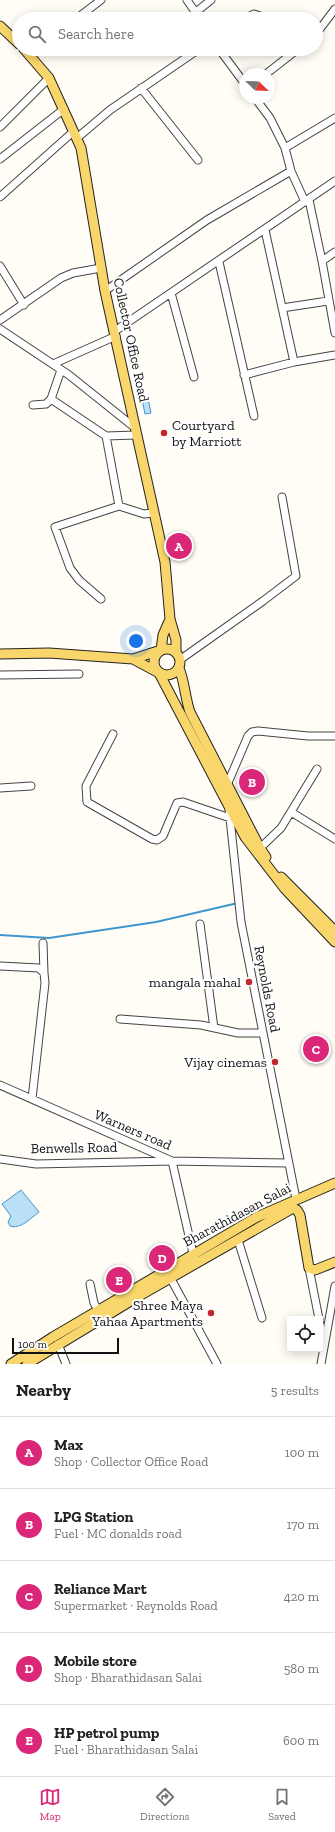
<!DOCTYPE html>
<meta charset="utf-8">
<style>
:root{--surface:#fff;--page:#f6f6f6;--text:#202124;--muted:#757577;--line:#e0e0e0;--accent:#db2777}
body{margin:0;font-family:"Zilla Slab",serif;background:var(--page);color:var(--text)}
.controls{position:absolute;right:12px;bottom:12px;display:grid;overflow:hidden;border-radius:0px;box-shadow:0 2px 10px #0003}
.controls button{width:36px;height:36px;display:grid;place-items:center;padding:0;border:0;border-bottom:1px solid var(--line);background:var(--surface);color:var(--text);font:20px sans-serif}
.compass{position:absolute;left:239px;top:68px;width:36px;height:36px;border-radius:50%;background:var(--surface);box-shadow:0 2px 10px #0003;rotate:113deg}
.scale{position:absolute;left:12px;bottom:10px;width:107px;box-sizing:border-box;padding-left:4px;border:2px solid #111;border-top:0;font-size:11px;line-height:14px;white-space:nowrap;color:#111;-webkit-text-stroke:3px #fff;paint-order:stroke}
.you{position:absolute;left:136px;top:641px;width:14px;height:14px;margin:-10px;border:3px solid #fff;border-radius:50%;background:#1a73e8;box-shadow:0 0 0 6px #1a73e833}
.badge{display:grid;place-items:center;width:26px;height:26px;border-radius:50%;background:var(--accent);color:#fff;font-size:13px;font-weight:700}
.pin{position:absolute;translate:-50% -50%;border:2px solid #fff;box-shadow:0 1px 4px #0006}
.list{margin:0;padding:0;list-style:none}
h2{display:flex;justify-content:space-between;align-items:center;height:52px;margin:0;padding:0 16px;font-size:17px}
h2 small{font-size:13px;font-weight:400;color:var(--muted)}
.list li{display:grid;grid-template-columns:26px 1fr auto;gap:12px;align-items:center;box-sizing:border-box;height:72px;padding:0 16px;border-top:1px solid var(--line)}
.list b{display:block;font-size:15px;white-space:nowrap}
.list p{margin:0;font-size:13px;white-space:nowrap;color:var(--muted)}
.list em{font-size:13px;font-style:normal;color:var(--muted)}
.icon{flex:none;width:22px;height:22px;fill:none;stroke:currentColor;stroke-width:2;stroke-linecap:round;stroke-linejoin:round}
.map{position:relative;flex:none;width:335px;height:1364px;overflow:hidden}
.search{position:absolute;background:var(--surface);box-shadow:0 2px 10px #0003;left:12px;right:12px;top:12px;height:44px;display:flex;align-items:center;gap:10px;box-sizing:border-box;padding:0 14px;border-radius:22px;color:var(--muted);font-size:15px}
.sheet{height:412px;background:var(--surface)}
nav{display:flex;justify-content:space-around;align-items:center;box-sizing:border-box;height:56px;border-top:1px solid var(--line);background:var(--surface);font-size:11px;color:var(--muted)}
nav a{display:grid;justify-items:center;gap:2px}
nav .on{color:var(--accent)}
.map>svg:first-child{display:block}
.water{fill:#b9e0f7;stroke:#3f96cf}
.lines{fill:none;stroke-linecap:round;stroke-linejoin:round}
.stream{stroke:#3f96cf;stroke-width:2}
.minor-casing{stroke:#444;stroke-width:9}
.major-casing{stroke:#222;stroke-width:11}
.minor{stroke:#fff;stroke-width:7}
.major{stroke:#f9d66b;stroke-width:9}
.poi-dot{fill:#c4262e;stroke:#fff;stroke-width:1.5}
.labels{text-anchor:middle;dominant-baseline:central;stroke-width:4;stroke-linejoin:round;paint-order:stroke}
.street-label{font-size:14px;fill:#111;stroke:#fff}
.poi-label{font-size:14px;fill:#111;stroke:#fff;text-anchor:end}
</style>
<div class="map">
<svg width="335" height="1364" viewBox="0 0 335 1364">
<rect width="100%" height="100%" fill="#fffdf5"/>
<path class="water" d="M148 398 151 413 145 414 142 399Z
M21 1190 39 1212C31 1218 20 1230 10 1226L8 1222 11 1216 2 1204Z"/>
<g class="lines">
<path class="stream" d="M0 935 49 938 156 922 238 903"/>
<g class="minor-casing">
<path id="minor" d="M187 0 200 19
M196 12 211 0
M76 19 101 0
M244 19 254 14 269 19
M316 34 335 9
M219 49 245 84
M29 54 36 49
M266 74 298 49
M141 88 198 160
M255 98 270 118 285 148 291 171 305 202
M0 127 49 78
M77 138 110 110 199 49
M285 148 335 118
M0 159 64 109
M0 197 74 131
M309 200 322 261 335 252
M265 230 294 362
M322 261 335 333
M219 262 254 416
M0 266 24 305
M105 291 207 220 291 171
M171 293 194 377
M282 308 328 301
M0 320 61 278 73 273 101 268
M0 329 69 375 134 427
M115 331 335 181
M53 364 116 336
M244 375 294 362 335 355
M51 399 106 436 136 435
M33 405 46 404 51 399 61 370
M119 506 144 514 153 513
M101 599 79 580 70 568 55 527 119 506 106 436
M181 659 263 601 296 576 282 497
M0 675 79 674
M113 734 86 786 87 802 152 839 157 840 163 836 177 803 183 802 230 818
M227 785 248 736 252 732 258 731 308 736H335
M0 788 31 786
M229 809 241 922 296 1199
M291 812 335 839
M257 851 281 828 317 769
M200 924 214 1028
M43 943 44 973
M0 966 39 968 44 973 45 983 32 1099
M120 1019 201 1025 238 1033H263
M0 1085 172 1161 288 1163
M0 1159 36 1164 172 1161 194 1258
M238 1240 262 1318
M309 1268 319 1319
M171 1279 217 1364
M90 1284 94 1303 98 1310
M320 1324 323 1339
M58 1344 66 1364
M321 1364 335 1286"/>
</g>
<g class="major-casing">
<path id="major" d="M0 26 19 44
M24 49 49 78 81 148 105 291 165 562 170 619 176 640V651
M154 662a13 13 0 1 1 26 0a13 13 0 1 1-26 0Z
M0 654 49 653 133 659 159 673 245 837 285 889 335 942
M133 659 161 650 163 635 170 619
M179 668C185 683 185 698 190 712L260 848 266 857
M281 877 335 931
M11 1364 53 1337 257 1217 335 1183
M27 1364 139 1296 293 1208 297 1210 300 1215 309 1268 315 1270 335 1262"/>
</g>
<use href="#minor" class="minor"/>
<use href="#major" class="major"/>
</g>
<g class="poi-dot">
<circle cx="164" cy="433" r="4"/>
<circle cx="249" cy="982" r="4"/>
<circle cx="275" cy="1062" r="4"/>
<circle cx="211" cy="1313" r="4"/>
</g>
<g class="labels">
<g class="street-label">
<text transform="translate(131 340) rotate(78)">Collector Office Road</text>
<text transform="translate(267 989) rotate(79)">Reynolds Road</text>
<text transform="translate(133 1130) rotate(23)">Warners road</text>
<text transform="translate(74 1148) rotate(-1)">Benwells Road</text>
<text transform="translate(237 1215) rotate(-28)">Bharathidasan Salai</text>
</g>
<g class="poi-label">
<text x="172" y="425" text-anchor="start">Courtyard<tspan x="172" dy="16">by Marriott</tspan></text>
<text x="241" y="982">mangala mahal</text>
<text x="267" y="1062">Vijay cinemas</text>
<text x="203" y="1305">Shree Maya<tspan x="203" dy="16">Yahaa Apartments</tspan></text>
</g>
</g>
</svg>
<div class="controls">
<button><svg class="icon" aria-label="locate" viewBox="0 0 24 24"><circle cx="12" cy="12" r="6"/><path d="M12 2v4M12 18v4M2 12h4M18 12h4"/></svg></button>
</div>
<svg class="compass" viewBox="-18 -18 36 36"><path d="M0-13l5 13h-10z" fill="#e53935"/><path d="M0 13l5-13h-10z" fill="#757577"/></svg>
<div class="scale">100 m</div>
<div class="you"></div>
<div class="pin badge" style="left:179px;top:546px">A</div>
<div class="pin badge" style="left:252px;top:782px">B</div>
<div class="pin badge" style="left:316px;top:1049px">C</div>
<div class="pin badge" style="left:162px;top:1258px">D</div>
<div class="pin badge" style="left:119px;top:1280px">E</div>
<div class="search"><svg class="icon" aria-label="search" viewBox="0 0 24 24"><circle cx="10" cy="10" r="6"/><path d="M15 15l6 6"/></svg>Search here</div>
</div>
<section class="sheet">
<h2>Nearby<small>5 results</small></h2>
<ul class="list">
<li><span class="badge">A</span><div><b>Max</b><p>Shop · Collector Office Road</p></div><em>100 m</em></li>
<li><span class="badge">B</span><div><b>LPG Station</b><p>Fuel · MC donalds road</p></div><em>170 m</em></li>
<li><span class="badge">C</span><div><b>Reliance Mart</b><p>Supermarket · Reynolds Road</p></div><em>420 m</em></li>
<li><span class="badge">D</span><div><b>Mobile store</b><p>Shop · Bharathidasan Salai</p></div><em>580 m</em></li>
<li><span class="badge">E</span><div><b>HP petrol pump</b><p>Fuel · Bharathidasan Salai</p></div><em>600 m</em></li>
</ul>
</section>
<nav>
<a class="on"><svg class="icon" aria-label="map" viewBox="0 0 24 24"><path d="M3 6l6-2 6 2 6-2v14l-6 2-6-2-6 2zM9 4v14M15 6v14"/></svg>Map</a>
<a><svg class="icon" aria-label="directions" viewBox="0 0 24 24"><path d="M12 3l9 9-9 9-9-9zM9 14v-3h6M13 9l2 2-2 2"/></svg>Directions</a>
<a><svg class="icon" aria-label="saved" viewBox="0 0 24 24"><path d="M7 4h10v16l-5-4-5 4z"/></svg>Saved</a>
</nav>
